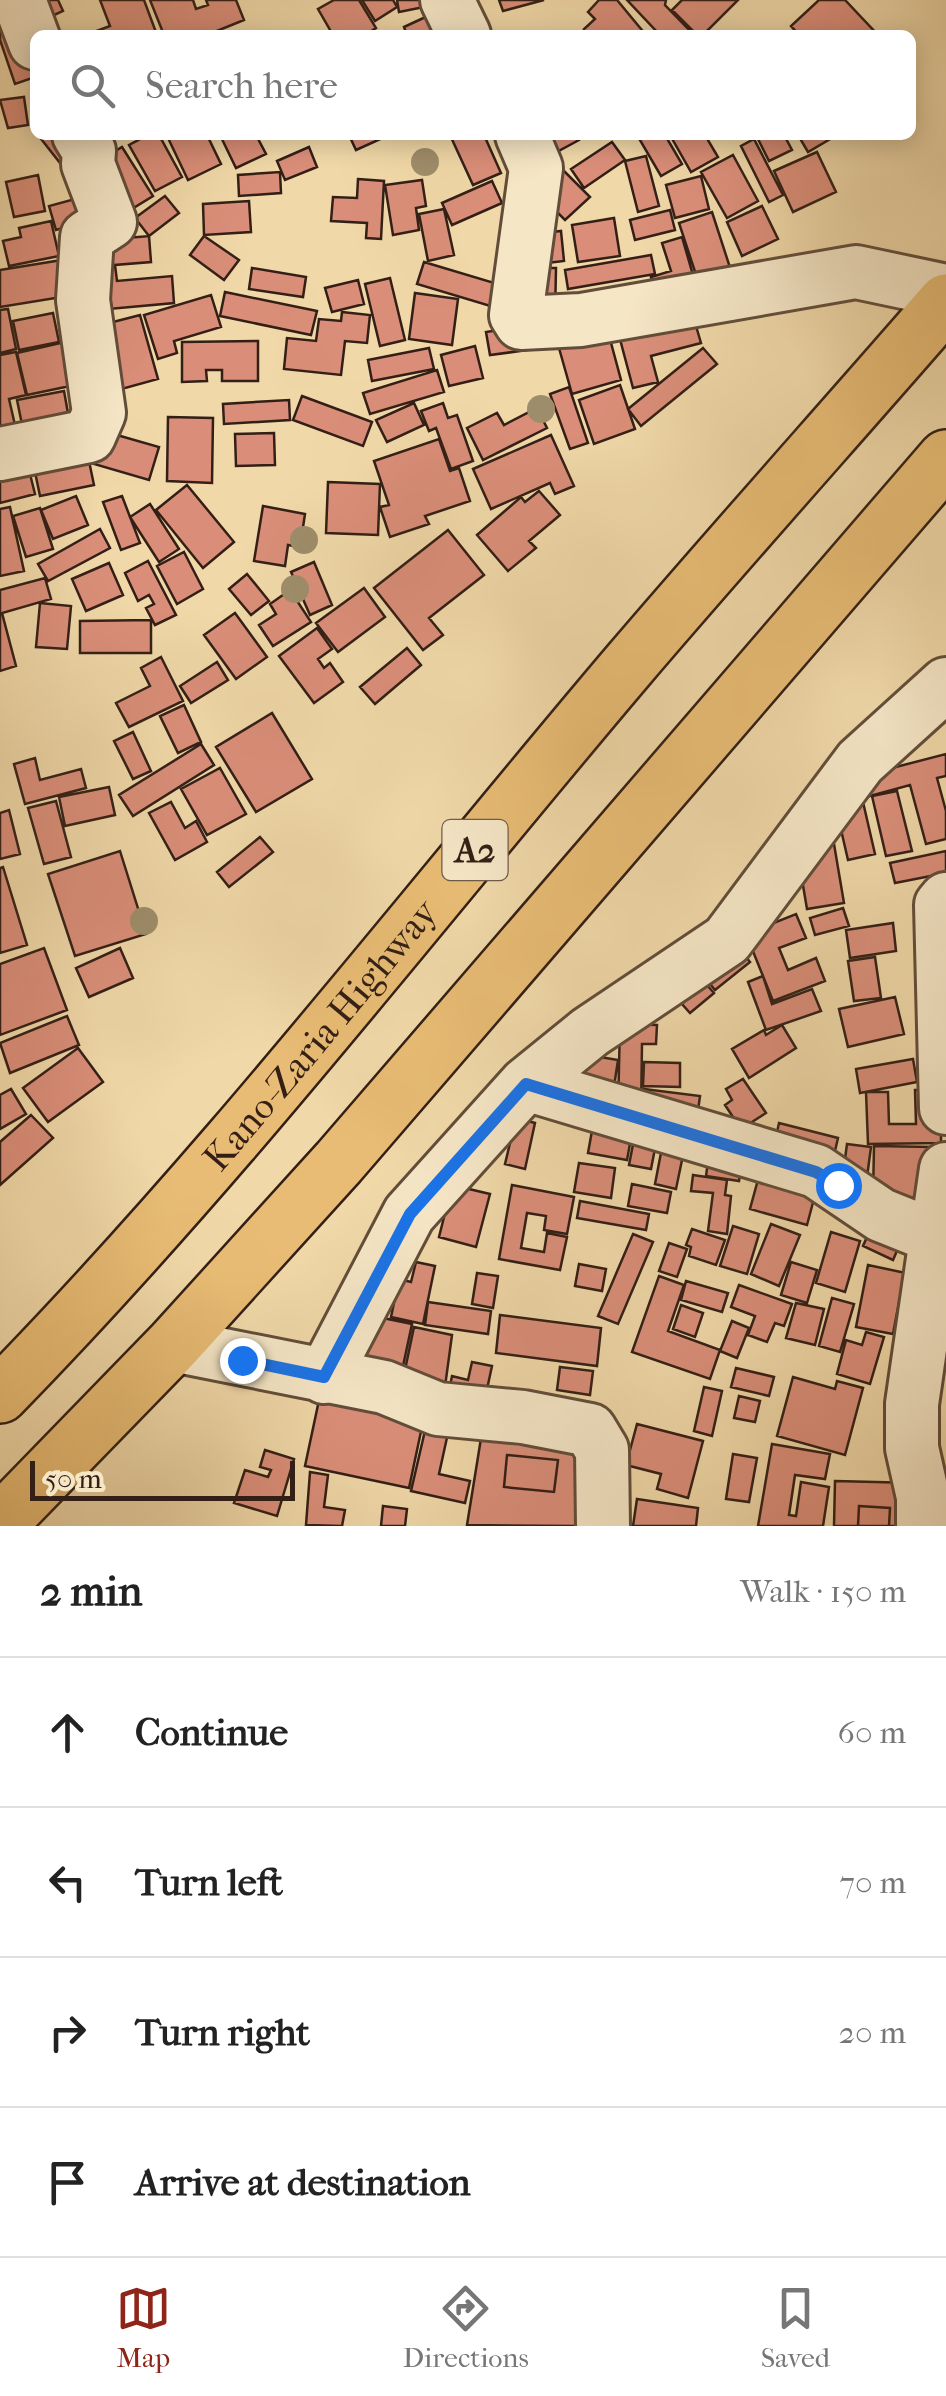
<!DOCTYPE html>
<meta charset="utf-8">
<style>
:root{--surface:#fff;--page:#f6f6f6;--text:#222;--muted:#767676;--line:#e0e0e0;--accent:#8f2418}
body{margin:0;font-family:"IM FELL French Canon",serif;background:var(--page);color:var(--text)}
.scale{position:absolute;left:30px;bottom:25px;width:265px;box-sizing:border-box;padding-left:10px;border:5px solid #331f16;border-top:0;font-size:28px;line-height:35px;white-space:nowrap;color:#331f16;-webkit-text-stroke:8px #f5e6c6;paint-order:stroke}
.stop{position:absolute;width:30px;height:30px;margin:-22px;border:8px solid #1a73e8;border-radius:50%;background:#fff}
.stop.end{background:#1a73e8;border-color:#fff;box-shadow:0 2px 10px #0008}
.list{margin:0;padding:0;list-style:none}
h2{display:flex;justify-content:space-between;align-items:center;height:130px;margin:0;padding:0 40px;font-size:42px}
h2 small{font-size:32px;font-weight:400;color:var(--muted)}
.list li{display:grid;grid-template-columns:65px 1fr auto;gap:30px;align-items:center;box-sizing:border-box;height:150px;padding:0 40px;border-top:2px solid var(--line)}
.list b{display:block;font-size:38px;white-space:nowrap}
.list em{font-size:32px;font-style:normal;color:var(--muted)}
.icon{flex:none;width:55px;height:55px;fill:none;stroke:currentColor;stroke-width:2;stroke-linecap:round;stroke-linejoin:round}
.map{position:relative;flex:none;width:946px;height:1526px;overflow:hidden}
.search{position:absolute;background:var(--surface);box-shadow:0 5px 25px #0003;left:30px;right:30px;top:30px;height:110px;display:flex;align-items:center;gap:25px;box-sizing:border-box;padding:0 35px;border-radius:15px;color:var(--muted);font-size:38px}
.sheet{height:730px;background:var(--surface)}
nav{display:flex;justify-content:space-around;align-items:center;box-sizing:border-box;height:140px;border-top:2px solid var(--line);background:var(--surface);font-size:28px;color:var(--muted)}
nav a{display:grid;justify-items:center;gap:5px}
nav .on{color:var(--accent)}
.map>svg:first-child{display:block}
.building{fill:#da8e79;stroke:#331f16;stroke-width:2.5;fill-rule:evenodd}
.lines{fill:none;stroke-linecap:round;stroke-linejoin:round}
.minor-casing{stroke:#624d3a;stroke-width:58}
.highway-casing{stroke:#331f16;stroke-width:60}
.minor{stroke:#f5e6c6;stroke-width:52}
.highway{stroke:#e8bc74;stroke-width:55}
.tree{fill:#9e8d6b}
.route{stroke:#1a73e8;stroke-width:12}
.labels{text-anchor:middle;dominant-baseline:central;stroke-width:8;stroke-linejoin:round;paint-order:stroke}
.shield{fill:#f5e6c6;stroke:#6d5b4b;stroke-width:2.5}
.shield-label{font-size:35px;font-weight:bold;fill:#331f16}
.street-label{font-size:38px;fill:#331f16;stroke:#f5e6c6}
</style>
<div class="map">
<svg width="946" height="1526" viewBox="0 0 946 1526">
<rect width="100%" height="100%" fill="#f0d8a8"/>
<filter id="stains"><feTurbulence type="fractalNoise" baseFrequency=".002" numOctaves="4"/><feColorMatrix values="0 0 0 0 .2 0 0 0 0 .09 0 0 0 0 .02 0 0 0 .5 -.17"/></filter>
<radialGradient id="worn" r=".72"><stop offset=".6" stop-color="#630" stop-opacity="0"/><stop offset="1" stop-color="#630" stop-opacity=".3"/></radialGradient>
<path class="building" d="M0 0 35 58V86L32 78 15 84 0 40Z
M24 0H58L63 11 35 24Z
M100 0H144L157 35H86L110 26Z
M150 0H193L196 9 208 5 206 0H236L244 20 207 35H164Z
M334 0H359L376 28 365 35H333L318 9Z
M362 0H393L397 7 375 21Z
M397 0H438L439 4 399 12Z
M499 0H544L503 11Z
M599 0H617L646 35H589L584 29 595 19 588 12Z
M627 0H666L665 5 694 35H660Z
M682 0H738L703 35H697L672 10Z
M819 0H845L878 35H799L791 26Z
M445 8 458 35H407L404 27Z
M24 97 28 125 8 128 0 100Z
M38 135H65L80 148 60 163Z
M148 135H159L182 177 155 191 129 145Z
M175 135H207L221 164 188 180 168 138Z
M220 135H256L266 154 236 168Z
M349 135H384L385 137 356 150Z
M450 135H484L501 173 473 185Z
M526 135H577L579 140 540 161Z
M637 135H665L682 164 661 176Z
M670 135H705L718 157 691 172Z
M756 135H784L792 150 769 161Z
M798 135H837L808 152Z
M754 139 783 195 769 202 741 146Z
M612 142 625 160 584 188 571 169Z
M122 147 153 196 122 215 92 165Z
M309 147 317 167 285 180 277 161Z
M817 152 836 192 793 212 774 171Z
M733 155 758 201 727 218 701 172Z
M646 156 659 206 638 212 625 161Z
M562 169 590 197 565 220 538 193Z
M280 172 281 193 239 196 238 175Z
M38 175 45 211 14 217 6 182Z
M701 176 709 209 675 218 666 185Z
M358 179 384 181 381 239 366 238 367 223 331 221 333 197 357 198Z
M422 180 426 206 416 208 419 230 393 235 385 185Z
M492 181 502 203 452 225 442 203Z
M97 193 104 216 56 230 49 206Z
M165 196 179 213 149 236 135 218Z
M249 201 251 232 204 235 203 204Z
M762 206 778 239 742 256 727 222Z
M444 209 454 255 428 261 419 214Z
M670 210 675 230 635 240 630 220Z
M712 212 735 283 702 293 679 223Z
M614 218 620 256 578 262 572 225Z
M51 221 59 256 9 266 3 241 21 237 19 228Z
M561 231 564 261 538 264 534 234Z
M149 236 151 262 115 265 117 281 172 276 174 303 98 310 92 241Z
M204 236 239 260 224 280 190 255Z
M682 237 697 289 658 300 651 277 671 271 662 243Z
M651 255 655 274 568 289 565 270Z
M68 259 74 295 0 307V270Z
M424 262 514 289 507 311 417 284Z
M252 268 306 277 303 297 249 289Z
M531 268H556L555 317Z
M390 278 405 340 380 346 365 284Z
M358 280 364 304 332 312 325 288Z
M225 292 317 311 311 335 220 316Z
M415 293 458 299 452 345 409 339Z
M211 295 221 327 174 341 177 353 158 359 144 315Z
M8 309 16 349 0 353V310Z
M691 309 701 343 651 356 658 382 633 388 617 328Z
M342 312 370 315 367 343 345 341 341 375 284 369 287 338 316 341 319 319 341 321Z
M53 313 59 342 19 350 13 321Z
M140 315 158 379 107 393 90 328Z
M524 326 528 350 490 355 486 332Z
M607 328 621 380 572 394 557 341Z
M82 338 87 361 65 366 70 386 27 395 17 353Z
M258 341V381H222V370H206L207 381 182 382V342Z
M475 346 483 378 449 386 441 355Z
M429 348 434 369 372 381 368 360Z
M703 348 717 364 641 426 628 409Z
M16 352 26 395 9 399 20 447 0 452V355Z
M437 370 444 392 370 414 363 393Z
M620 385 635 429 594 444 579 400Z
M569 387 588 443 570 449 550 394Z
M64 391 71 430 25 439 17 400Z
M302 396 372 422 363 446 293 420Z
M289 400 290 420 224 424 223 404Z
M414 403 424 425 387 442 376 420Z
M443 403 448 418 457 415 473 461 451 469 436 428 429 431 421 411Z
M537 408 547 428 483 460 467 428 497 413 504 425Z
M168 417 213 418 212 483 167 481Z
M103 431 159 447 149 480 94 464Z
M274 433 275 465 236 466 235 434Z
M551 435 574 486 555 494 550 483 491 509 473 469Z
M439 439 450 471 459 468 470 501 425 516 429 524 390 537 380 507 389 505 374 461Z
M85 442 94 485 40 496 31 453Z
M26 458 35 494 0 503V464Z
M328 482 380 484 378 535 326 533Z
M187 485 234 542 203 568 156 510Z
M539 491 560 515 529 541 536 548 508 571 477 535 521 497 525 502Z
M76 496 88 525 53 539 41 510Z
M122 496 140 543 121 550 103 502Z
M150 504 179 549 159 562 130 517Z
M263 506 305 514 300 547 288 545 285 566 254 561Z
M10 507 24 571 0 576V509Z
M40 508 53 549 26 557 13 516Z
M100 529 110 548 48 581 38 564Z
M448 530 484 575 429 618 443 635 423 650 374 588Z
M184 552 203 589 177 604 157 566Z
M148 561 176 615 155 625 146 608 154 604 149 595 138 601 125 573Z
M314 562 332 605 310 615 291 572Z
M109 563 123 595 86 611 72 579Z
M247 574 269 601 251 615 229 589Z
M45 578 51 599 2 613 16 666 0 671V590Z
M364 588 385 617 338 652 316 623Z
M290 590 311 622 273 646 259 625 276 614 270 604Z
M40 603 71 606 67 649 36 647Z
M235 613 267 657 236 679 204 635Z
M151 620V653H80V621Z
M317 628 332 649 318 659 324 668 330 663 343 682 314 703 279 656Z
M407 648 421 665 375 704 360 687Z
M161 657 183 701 129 727 116 703 150 686 141 668Z
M217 662 228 680 191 703 180 686Z
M184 705 201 742 178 753 160 716Z
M272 713 312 779 256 812 216 747Z
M133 732 151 771 133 779 114 741Z
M201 744 214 765 133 816 119 795Z
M946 754V776L937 778 946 811V839L926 844 910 785 870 796 865 775Z
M35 758 40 780 81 769 86 788 25 804 14 764Z
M220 768 246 814 207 835 181 789Z
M109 787 115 815 65 826 59 797Z
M897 791 912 851 886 856 872 796Z
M56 801 71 857 44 864 28 808Z
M171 802 185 828 196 821 207 842 175 860 149 813Z
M863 802 875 854 848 860 836 808Z
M9 810 20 854 0 859V813Z
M260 837 273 852 229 887 217 872Z
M834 844 844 903 807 909 797 850Z
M120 851 146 934 75 956 48 874Z
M946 851V873L895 883 890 863Z
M3 867 27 945 0 953V868Z
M843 908 849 926 815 935 810 918Z
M796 914 806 938 779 948 788 970 816 958 825 981 773 1001 746 934Z
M893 923 896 951 850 958 846 930Z
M735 943 750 962 715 990 700 972Z
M44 948 67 1010 0 1035V964Z
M120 948 133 978 89 997 76 968Z
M875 957 881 998 854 1001 848 961Z
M697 974 714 993 690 1013 673 994Z
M763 976 772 1004 812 989 821 1011 766 1030 748 982Z
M895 997 904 1034 848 1047 839 1009Z
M67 1016 79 1045 10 1073 0 1043Z
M620 1024 657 1025 656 1044H642L641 1111 618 1110Z
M782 1025 796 1048 749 1078 732 1049 764 1030 766 1035Z
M78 1048 103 1082 48 1122 23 1088Z
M570 1052 618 1060 612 1100 563 1092Z
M913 1059 917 1082 860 1093 856 1069Z
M644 1062 680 1063V1087L643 1086Z
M743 1079 766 1113 741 1129 725 1105 732 1100 726 1089Z
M11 1089 26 1114 0 1129V1095Z
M644 1089 700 1096 696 1125 640 1117Z
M915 1090H941V1143L868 1144 866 1092H888L889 1124H916Z
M595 1114 634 1122 627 1160 588 1153Z
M31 1115 53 1138 0 1185V1142Z
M516 1118 535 1123 525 1169 505 1164Z
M779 1123 838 1138 832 1164 773 1150Z
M636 1129 658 1133 651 1169 629 1165Z
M665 1132 687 1136 676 1189 655 1184Z
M847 1144 871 1147 867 1177 843 1174Z
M874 1146 933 1147 932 1198 873 1197Z
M710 1147 744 1152 739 1181 706 1176Z
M579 1163 615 1168 611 1198 574 1192Z
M762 1165 819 1180 807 1225 750 1209Z
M693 1175 727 1180 725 1195 731 1196 727 1234 708 1231 713 1193 691 1191Z
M632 1184 671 1192 667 1213 628 1206Z
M452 1185 490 1194 476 1247 439 1237Z
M512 1185 574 1197 567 1234 544 1230 546 1216 527 1213 521 1248 544 1252 547 1233 567 1237 560 1270 499 1259Z
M580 1201 649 1214 646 1230 577 1218Z
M876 1217 906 1230 893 1260 863 1246Z
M771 1224 800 1235 779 1286 751 1274Z
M733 1226 759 1234 747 1274 720 1266Z
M692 1229 725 1240 716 1265 689 1256 691 1247 686 1245Z
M831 1232 860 1241 845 1292 816 1283Z
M633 1234 653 1242 618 1324 598 1316Z
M669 1243 687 1249 677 1277 659 1271Z
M416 1262 435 1266 423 1324 391 1317 399 1279 411 1282Z
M791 1262 817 1270 807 1303 781 1295Z
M579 1264 606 1269 602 1291 575 1286Z
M868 1265 915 1275 910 1299 900 1297 893 1334 856 1327Z
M477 1273 498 1276 493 1308 472 1304Z
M659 1276 684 1285 668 1331 720 1350 710 1379 632 1352Z
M686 1281 728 1293 722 1312 681 1300Z
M739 1285 792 1304 784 1326 775 1323 767 1342 748 1335 755 1316 731 1307Z
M832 1298 854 1304 840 1352 819 1346Z
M428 1302 491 1311 488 1334 425 1325Z
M796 1303 824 1309 815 1345 786 1338Z
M681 1305 703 1313 695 1337 673 1329Z
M500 1315 601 1328 597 1366 496 1353Z
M378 1317 412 1324 400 1380 355 1353Z
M732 1321 749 1328 737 1358 720 1351Z
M414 1327 452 1335 444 1394 402 1384Z
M866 1332 884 1337 870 1384 837 1374 846 1340 862 1345Z
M472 1362 492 1366 484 1403 448 1395 452 1376 468 1380Z
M560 1367 593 1371 590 1395 557 1390Z
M736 1368 774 1377 769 1396 731 1387Z
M793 1377 835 1389 837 1381 863 1388 845 1455 777 1436Z
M322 1386 426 1408 409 1488 305 1466Z
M704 1387 722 1391 712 1436 694 1431Z
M739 1396 760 1401 755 1422 734 1418Z
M430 1409 482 1421 478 1440 448 1433 439 1474 470 1481 465 1503 411 1491Z
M637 1424 703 1441 688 1498 657 1489 661 1474 626 1465Z
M483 1426 588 1440 576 1526 467 1525ZM507 1455 558 1460 554 1492 504 1487Z
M772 1444 830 1454 825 1479 795 1475 789 1515 796 1516 801 1482 829 1487 823 1526H758Z
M265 1450 294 1459 277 1516 234 1503 245 1470 268 1477 271 1470 260 1467Z
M733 1454 757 1458 749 1502 726 1499Z
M507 1455 558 1460 554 1492 504 1487Z
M310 1472 328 1475 324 1507 345 1510 342 1526 306 1525Z
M835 1481 915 1483 914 1526H889L890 1508 859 1506 858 1526H834Z
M637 1499 698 1508 696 1526H633Z
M383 1506 407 1509 405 1526H381Z
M859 1506 890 1508 889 1526H858Z"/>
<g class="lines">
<g class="minor-casing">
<path id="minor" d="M19 0 35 43
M447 0 464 35
M522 135 536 168 516 315 521 323 581 320 856 272 946 291
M0 454 89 436 99 413 83 300 87 237 110 222 88 164 89 151 79 135
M946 899 941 905 946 1108
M526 1084 816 1171 881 1215 946 1241
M173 1345 384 1387 438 1409 523 1417 590 1430 602 1450 603 1526
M324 1377 409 1214 526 1084 590 1032 727 940 860 762 946 684
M923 1526V1497L912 1448V1404L946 1169"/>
</g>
<g class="highway-casing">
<g id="highway">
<path id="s1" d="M0 1395C225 1165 420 911 627 667 732 544 840 424 946 302"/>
<path d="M0 1523 173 1345 339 1162 946 458"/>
</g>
</g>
<use href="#minor" class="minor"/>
<use href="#highway" class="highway"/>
</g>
<g class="tree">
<circle cx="425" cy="162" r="14"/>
<circle cx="541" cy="409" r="14"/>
<circle cx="304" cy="540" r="14"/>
<circle cx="295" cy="589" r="14"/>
<circle cx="144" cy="921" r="14"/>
</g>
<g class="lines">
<path class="route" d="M242 1360 324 1377 410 1214 526 1084 816 1172 838 1185"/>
</g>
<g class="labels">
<rect class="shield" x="442.5" y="820" width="65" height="60" rx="8"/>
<g class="shield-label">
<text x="475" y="850">A2</text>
</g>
<g class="street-label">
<text stroke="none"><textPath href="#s1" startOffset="482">Kano-Zaria Highway</textPath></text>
</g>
</g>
<rect width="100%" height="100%" filter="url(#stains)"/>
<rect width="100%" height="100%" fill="url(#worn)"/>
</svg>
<div class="scale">50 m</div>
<div class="stop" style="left:838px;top:1185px"></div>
<div class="stop end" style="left:242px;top:1360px"></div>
<div class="search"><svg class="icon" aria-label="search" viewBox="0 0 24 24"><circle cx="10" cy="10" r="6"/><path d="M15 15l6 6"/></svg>Search here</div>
</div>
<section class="sheet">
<h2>2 min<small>Walk · 150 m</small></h2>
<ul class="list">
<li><svg class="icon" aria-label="ahead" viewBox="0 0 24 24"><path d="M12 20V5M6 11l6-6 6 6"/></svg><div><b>Continue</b></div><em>60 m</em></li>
<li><svg class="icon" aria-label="left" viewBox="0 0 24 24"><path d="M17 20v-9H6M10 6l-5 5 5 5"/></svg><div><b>Turn left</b></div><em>70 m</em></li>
<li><svg class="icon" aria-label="right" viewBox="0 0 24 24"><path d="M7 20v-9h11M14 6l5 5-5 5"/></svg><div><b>Turn right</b></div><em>20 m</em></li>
<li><svg class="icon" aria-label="arrive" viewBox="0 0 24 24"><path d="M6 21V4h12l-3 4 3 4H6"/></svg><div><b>Arrive at destination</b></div></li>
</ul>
</section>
<nav>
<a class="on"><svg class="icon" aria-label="map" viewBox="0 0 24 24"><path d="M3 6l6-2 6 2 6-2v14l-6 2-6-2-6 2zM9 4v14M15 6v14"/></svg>Map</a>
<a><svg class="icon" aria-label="directions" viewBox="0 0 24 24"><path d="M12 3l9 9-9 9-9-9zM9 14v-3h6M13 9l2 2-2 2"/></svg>Directions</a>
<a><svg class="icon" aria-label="saved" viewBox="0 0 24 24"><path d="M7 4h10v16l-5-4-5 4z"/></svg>Saved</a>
</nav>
